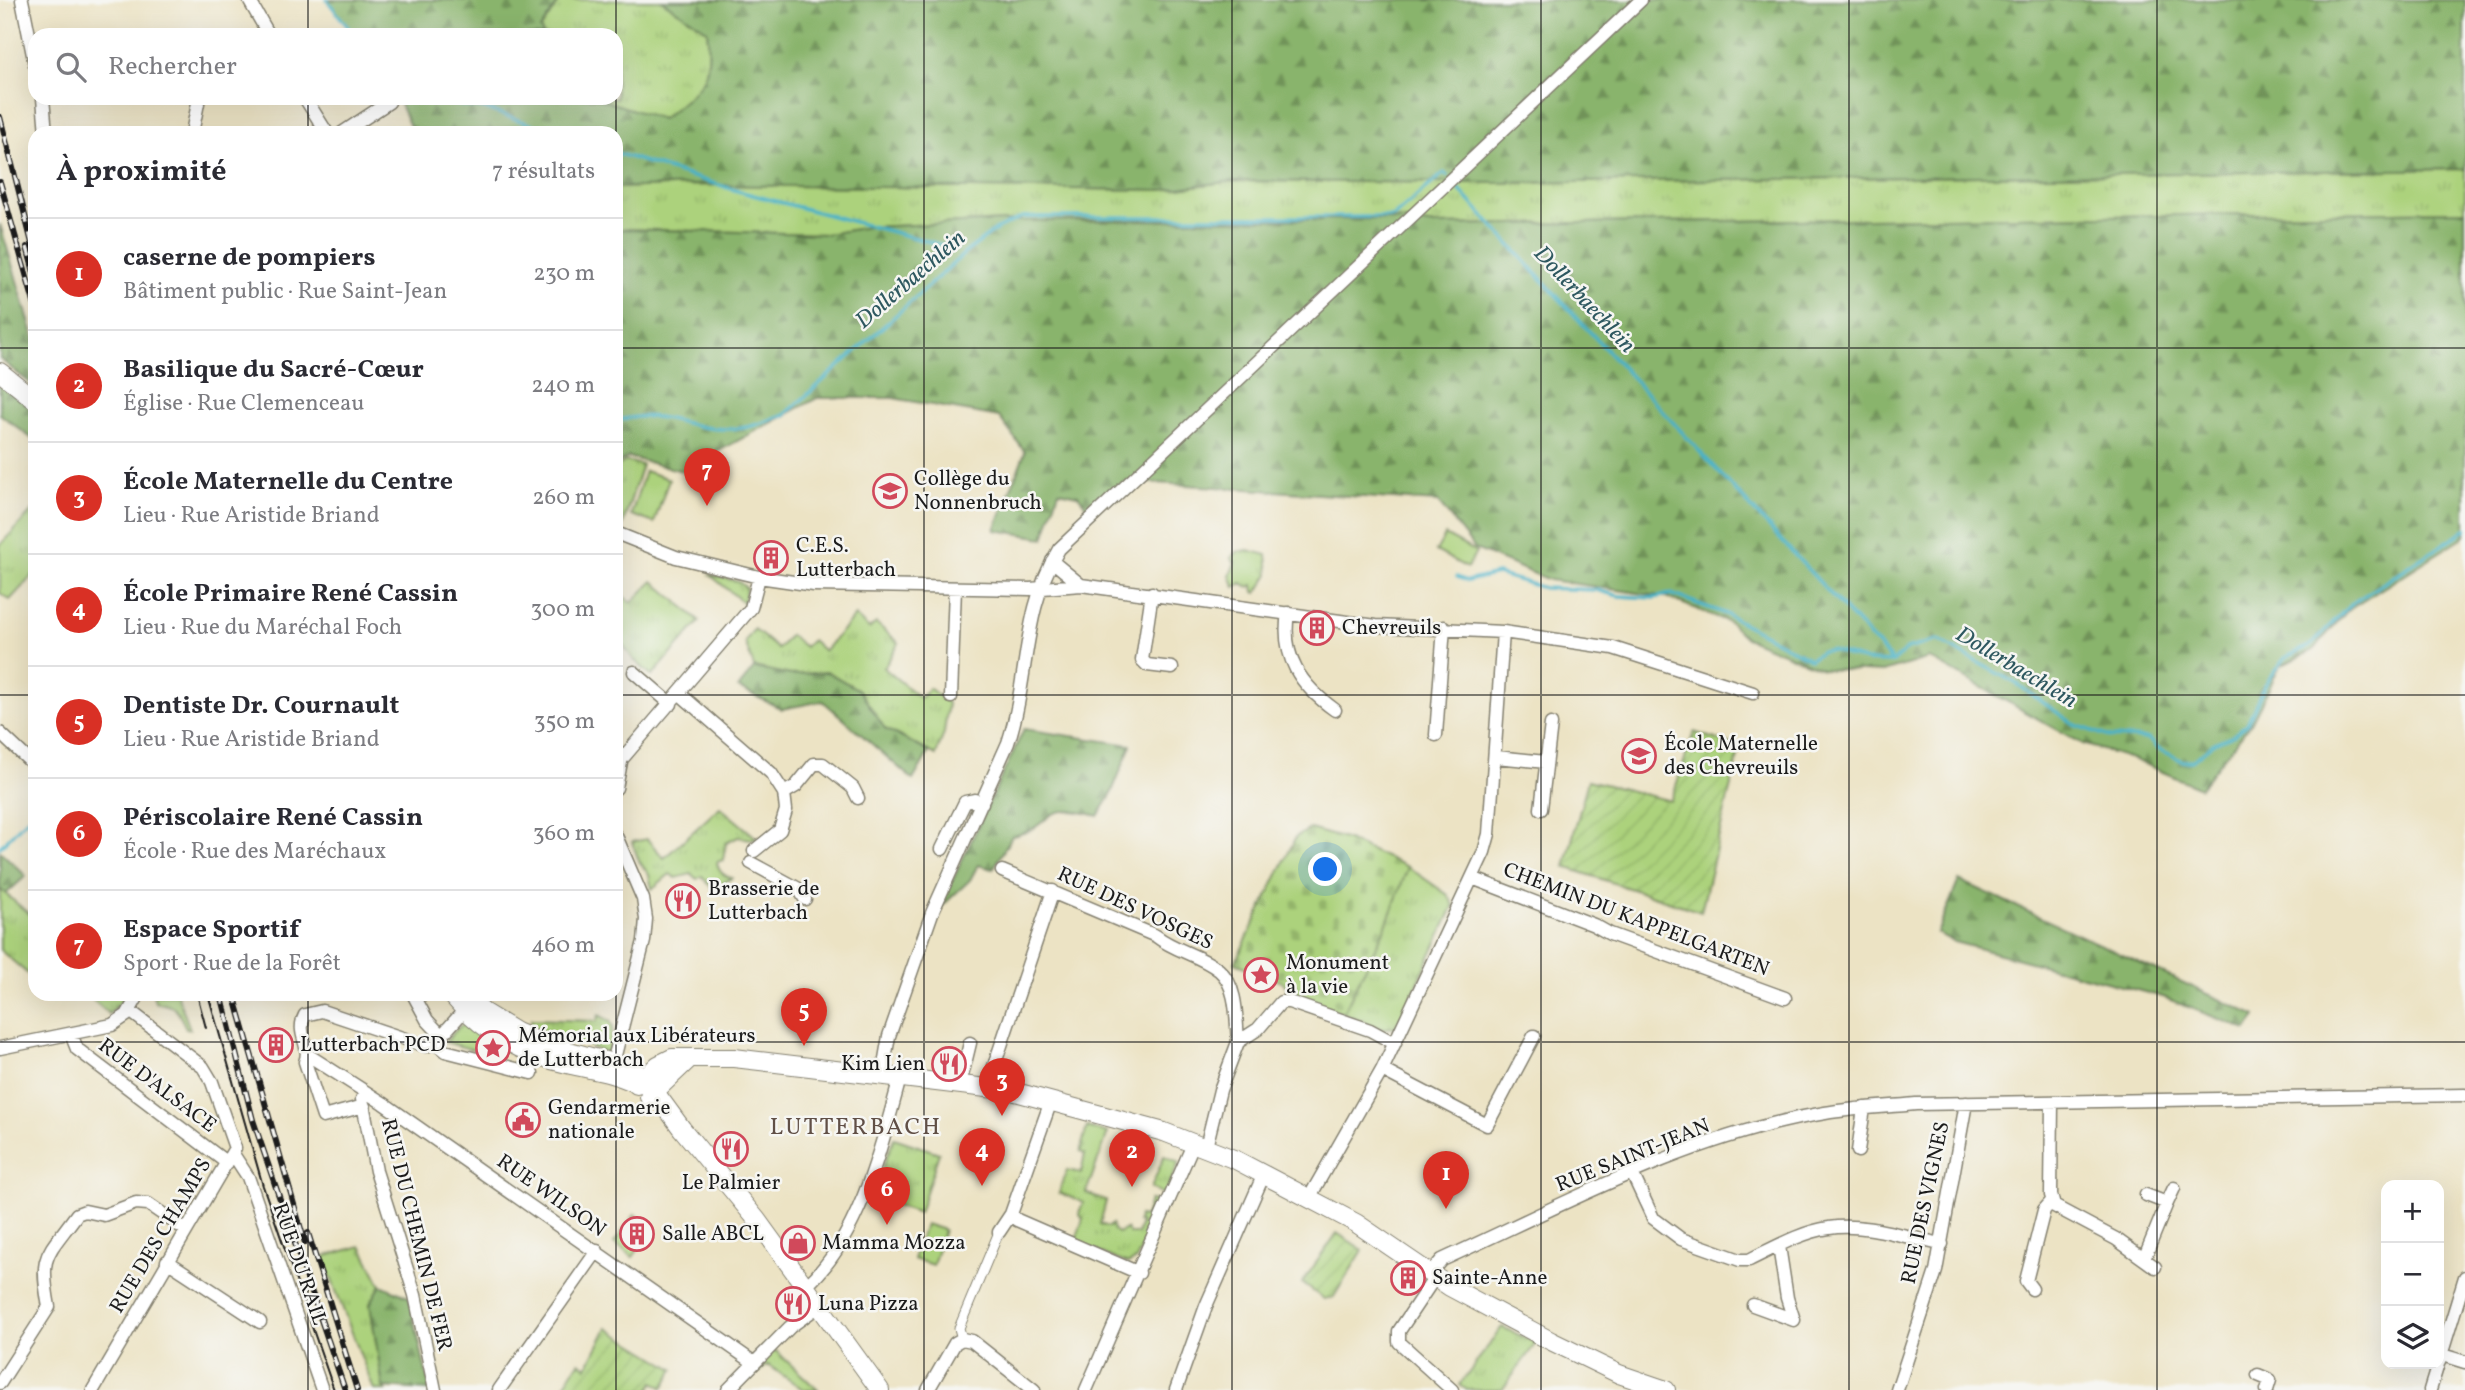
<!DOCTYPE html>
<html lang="fr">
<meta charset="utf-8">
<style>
:root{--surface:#fff;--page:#f7f7f7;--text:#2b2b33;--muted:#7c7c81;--line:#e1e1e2;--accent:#d93025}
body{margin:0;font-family:Vollkorn,serif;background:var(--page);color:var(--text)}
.controls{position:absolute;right:21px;bottom:21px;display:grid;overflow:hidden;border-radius:14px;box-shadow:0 7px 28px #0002}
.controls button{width:63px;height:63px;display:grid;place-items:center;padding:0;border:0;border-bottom:2px solid var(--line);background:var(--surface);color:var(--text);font:35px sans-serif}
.you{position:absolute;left:1326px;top:870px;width:24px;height:24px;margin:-18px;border:5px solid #fff;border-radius:50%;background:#1a73e8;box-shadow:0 0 0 10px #1a73e833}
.badge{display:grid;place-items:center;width:46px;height:46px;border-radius:50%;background:var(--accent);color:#fff;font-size:23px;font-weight:700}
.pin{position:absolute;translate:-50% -58px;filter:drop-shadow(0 2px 4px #0008)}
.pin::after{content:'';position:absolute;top:37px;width:24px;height:21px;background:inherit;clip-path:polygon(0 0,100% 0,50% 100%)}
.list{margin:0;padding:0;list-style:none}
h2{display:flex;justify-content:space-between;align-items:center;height:91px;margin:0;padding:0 28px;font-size:30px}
h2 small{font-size:23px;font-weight:400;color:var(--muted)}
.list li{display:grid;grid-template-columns:46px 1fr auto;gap:21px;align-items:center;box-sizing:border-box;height:112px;padding:0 28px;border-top:2px solid var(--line)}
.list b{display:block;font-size:26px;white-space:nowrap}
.list p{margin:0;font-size:23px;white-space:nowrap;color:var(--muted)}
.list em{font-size:23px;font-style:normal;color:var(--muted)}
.icon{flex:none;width:38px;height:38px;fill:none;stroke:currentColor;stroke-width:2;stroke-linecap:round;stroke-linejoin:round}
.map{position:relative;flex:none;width:2465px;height:1390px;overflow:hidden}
.search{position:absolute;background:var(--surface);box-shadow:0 7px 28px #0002;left:28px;top:28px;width:595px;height:77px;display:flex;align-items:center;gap:18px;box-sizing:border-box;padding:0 24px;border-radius:21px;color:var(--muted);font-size:26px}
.panel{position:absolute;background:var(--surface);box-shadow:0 7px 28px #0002;left:28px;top:126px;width:595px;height:875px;border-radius:21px}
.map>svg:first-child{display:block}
.grass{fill:url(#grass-tufts);stroke:#64774c;stroke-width:2}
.forest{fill:url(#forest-firs);stroke:#526844;stroke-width:2}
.cemetery{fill:url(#cemetery-stones);stroke:#64774c;stroke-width:2}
.garden{fill:url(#garden-furrows);stroke:#64774c;stroke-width:2}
.pitch{fill:#acd27c;stroke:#64774c;stroke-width:2}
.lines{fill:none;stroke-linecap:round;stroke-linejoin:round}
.stream{stroke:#48b2c7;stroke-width:3.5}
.pedestrian-casing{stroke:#848070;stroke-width:11}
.minor-casing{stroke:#848070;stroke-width:15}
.secondary-casing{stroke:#848070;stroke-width:20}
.pedestrian{stroke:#fff;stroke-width:9}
.minor{stroke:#fff;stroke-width:12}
.secondary{stroke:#fff;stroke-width:18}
.tram{stroke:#1c1c1c;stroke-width:2}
.rail-casing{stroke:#1c1c1c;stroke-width:6}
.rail{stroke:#f6f6f2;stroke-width:3.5;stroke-dasharray:10;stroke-linecap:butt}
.grid{fill:none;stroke:#1c1c1c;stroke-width:2;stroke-opacity:0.55}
.labels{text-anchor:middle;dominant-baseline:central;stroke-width:5;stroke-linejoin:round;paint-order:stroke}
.poi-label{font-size:21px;fill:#1c1c1c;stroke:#f6f6f2;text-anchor:start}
.street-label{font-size:21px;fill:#1c1c1c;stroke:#f6f6f2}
.water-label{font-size:23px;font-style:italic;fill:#2e5860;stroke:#f6f6f2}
.quarter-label{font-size:24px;letter-spacing:2px;fill:#604f46;stroke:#f6f6f2}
</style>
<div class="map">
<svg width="2465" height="1390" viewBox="0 0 2465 1390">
<defs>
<pattern id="grass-tufts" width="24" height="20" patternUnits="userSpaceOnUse" patternTransform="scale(1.75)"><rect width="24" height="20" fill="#acd27c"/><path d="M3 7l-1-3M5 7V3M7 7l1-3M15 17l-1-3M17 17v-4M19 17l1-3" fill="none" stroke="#93b46b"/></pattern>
<pattern id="forest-firs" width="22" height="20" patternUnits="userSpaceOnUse" patternTransform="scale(1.75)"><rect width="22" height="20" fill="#89b46c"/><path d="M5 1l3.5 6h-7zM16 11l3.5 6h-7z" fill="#6f9258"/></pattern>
<pattern id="cemetery-stones" width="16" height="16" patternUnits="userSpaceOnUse" patternTransform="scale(1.75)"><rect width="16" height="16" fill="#acd27c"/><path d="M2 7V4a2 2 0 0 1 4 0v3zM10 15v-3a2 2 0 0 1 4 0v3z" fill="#93b46b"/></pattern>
<pattern id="garden-furrows" width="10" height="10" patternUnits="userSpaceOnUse" patternTransform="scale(1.75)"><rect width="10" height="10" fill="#acd27c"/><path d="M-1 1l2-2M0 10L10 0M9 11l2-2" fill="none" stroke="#93b46b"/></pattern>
</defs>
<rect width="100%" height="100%" fill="#f6f6f2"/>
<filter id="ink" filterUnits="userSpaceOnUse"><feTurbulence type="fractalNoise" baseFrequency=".0143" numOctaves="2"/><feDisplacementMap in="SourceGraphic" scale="14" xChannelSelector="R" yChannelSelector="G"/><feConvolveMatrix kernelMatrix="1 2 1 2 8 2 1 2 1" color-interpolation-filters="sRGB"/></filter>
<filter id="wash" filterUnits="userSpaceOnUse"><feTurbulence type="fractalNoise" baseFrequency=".00686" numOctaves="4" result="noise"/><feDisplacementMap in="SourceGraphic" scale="28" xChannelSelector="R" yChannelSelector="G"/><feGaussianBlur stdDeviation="1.57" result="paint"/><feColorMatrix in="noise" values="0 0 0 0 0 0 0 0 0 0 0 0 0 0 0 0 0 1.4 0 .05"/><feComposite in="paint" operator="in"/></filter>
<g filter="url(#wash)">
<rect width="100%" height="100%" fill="#ece3c4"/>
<path class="grass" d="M560 0H661L707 30C714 83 700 87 662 119L598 99 616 98V35H544L540 30Z
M2465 169V211L1435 225 1396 219 1007 221 868 227 827 234 616 229V188L693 185 1162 190 1234 181 1499 183Z
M626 461 642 465 622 527 616 524V467Z
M35 508V573L10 600 0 593V545Z
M1248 550 1267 555 1269 574 1257 593 1254 592 1253 585 1249 587 1242 583 1235 587 1230 576 1235 562 1231 558 1237 552Z
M709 574 739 582 746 588 744 603Z
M653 581 700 621 652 676 633 659 616 635V590L631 603Z
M855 616 869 629 876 623 899 643 884 668 920 698 929 688 948 703 944 733 936 755 885 729 859 690 828 672 791 675 754 667 745 642 754 629 778 649 790 635 805 647 812 640 824 651Z
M720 807 759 840 738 837 726 843 723 860 717 862C718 871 724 876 732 878L713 889 702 876 697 879 691 874 676 878 670 874 652 889 649 875 639 861 632 842 647 839 664 858Z
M1408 867 1448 895 1454 905 1398 1026 1382 1029 1343 1013 1385 928Z
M0 889 35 919V980L0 950Z
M86 994H123L126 997 109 1014Z
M153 994H177L190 1029 186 1028C175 1006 178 1007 155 1002Z
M599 1015 610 1021 613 1027 608 1053 531 1026V1019L597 1021Z
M468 1023 503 1046 499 1057 445 1042 460 1026Z
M1087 1127 1108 1133 1086 1193 1106 1201 1100 1224 1109 1227 1112 1224 1113 1230 1118 1233 1126 1229 1129 1234H1137L1141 1223 1138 1222 1139 1216 1145 1217 1150 1200 1162 1202 1136 1260 1128 1264 1075 1243 1083 1219 1079 1214 1083 1202 1059 1193 1067 1170 1081 1173 1085 1154 1080 1152Z
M894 1138 939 1153 919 1213 878 1199 879 1194 873 1192Z
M1164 1156 1179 1162 1165 1195 1151 1188Z
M361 1246 381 1285 370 1304 383 1387 386 1390H374L323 1257Z
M1502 1327 1536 1343 1502 1390H1467L1460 1385Z
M775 1350 818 1390H804L768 1365 757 1373 754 1370Z"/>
<path class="forest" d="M328 0H560L540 29 544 35H353Z
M661 0H2465V169L1499 183 1234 181 1162 190 693 185 616 188V133H413L397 98H596L662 119C700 87 714 83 707 30Z
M2465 211V536L2347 611 2312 651 2280 666 2251 723 2200 788 2135 760 2083 744 1929 658 1883 672 1822 669 1746 638 1729 622 1666 597 1549 580 1475 549 1438 502 1126 481 1089 510 1078 495 1059 491 1044 538 995 530 1025 452 999 417 893 398H817L682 471 628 457 616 464V229L827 234 868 227 1007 221 1396 219 1435 225Z
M0 224 35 341V387L0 359Z
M0 384 35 411V441L0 414Z
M754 668 791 675 827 672 859 690 885 729 929 752 913 780 823 701 782 709 738 688Z
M1024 729 1131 745 1109 799 1098 816C1036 800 1059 826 1012 836L993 869 978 865 970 880 939 909Z
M0 851 26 876 6 894 0 889Z
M1959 880 2256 1016 2247 1030 2163 997 1954 942 1937 933Z
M381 1285 409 1297 430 1390 383 1387 370 1304Z"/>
<path class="cemetery" d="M1310 829 1345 839 1408 867 1385 928 1343 1013 1293 998 1284 983 1235 963 1296 837Z"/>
<path class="garden" d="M1694 732 1740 747 1701 912 1565 867 1588 780 1671 801Z
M1337 1233 1363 1250 1333 1298 1324 1299 1302 1283Z
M607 1328 674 1369 663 1388 654 1382 649 1390H561L579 1362 587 1367Z"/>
<path class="pitch" d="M645 471 669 479 654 523 631 515Z
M1445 535 1476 552 1467 568 1436 551Z
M635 1214 654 1227 633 1257 614 1243Z
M925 1224 944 1230 933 1265 913 1259Z"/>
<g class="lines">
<path class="stream" d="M327 0 354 35
M411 98 483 108 557 133
M616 153 738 191 957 249
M1455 185 1893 662
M616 421C664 407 685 430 728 429 749 429 767 421 786 414L966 252 997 229 1022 217H1393L1444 173 1447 176
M1457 577 1467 581 1497 574 1544 588 1596 590 1619 596 1654 598 1671 594 1726 614 1810 659 1822 651 1831 650 1866 661 1892 662
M1893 662 1907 649 1937 640 2017 684 2075 725 2110 737 2148 739 2158 749 2183 761H2192L2214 743 2233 735 2247 724 2264 686 2285 658 2311 645 2351 604 2465 530
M0 847 35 811"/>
</g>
</g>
<g filter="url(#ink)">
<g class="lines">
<g class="pedestrian-casing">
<path id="pedestrian" d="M962 1339 959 1328 999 1232"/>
</g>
<g class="minor-casing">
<path id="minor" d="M22 0 35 65
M249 0 269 35
M43 98 46 133
M305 98 327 133
M192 133 199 98
M342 133 389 102
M616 533 676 557 759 577 814 585 1030 589 1081 585 1376 626 1503 632 1613 648 1753 693
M1052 561 1081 585
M1152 593 1142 660 1147 665 1172 668
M1288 613C1281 657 1300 685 1335 710
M634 672 671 704
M680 694 771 773 784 793 786 810 780 830 754 851
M951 697 955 588
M0 733 35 766
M1436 735 1444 627
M1496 757 1546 762
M616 766 751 608 759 577
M616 788 621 762
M784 793 796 786 814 764H823L853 788 858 798
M1541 809 1551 724
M942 849 965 802 975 800 982 803
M751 863 799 889 805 899
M1002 871 1156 936C1175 951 1200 955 1219 970 1238 986 1236 1020 1238 1042
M1472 878 1594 925 1610 934 1785 998
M413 994 427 1020 441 1035
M71 1034 77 1049 227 1163
M435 1043 445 1051 532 1073
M0 1048 112 1025 127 1015 139 994
M308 1055 383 1103 753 1362
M1382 1070 1487 1125 1534 1036
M611 1071 644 941 646 919 643 899 616 836
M882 1076 889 1036 932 913 1008 743C1030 676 1021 613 1059 549L1641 0
M960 1084 970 1043
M987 1087 1053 891
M362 1099 376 1171 415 1295 435 1390
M2052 1102 2051 1195 2054 1206 2116 1239 2155 1267
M364 1106 323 1117 305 1062C312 1046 295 1033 305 1015L322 1011 426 1046 435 1043 469 1005
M1206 1147 1220 1090 1238 1042 1258 1029 1281 1002H1289L1370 1030 1394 1043
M1858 1151 1864 1108
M233 1154 248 1177 322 1390
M1632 1173 1653 1218 1681 1239 1740 1260H1749C1774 1248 1801 1232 1829 1228 1865 1222 1907 1238 1942 1244
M1309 1198 1382 1070 1484 852 1489 834 1503 632
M2167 1203 2174 1188
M1011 1214 1017 1220 1139 1273
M999 1232 1011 1214 1051 1101
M2144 1259 2167 1203 2146 1195
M167 1261 260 1322
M1430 1274 1442 1260C1565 1204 1690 1135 1825 1113 1855 1108 1886 1107 1916 1104L2465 1095
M1435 1277 1399 1331V1342L1452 1390
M806 1286C859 1240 882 1145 900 1078
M2032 1289 2026 1281 2044 1210 2052 1201
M1753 1305 1794 1320 1787 1298 1779 1246
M2439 1354 2465 1362
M2439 1362 2465 1277
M2258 1375 2270 1380 2267 1390
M0 1383 49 1307C39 1253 46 1257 77 1214L85 1211 104 1215 136 1203 148 1204 186 1230
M93 1390 235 1148 212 1082 203 1067 130 1011
M499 1390 597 1251
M728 1390 790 1327 819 1306
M928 1390 955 1343 962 1339 972 1341 1034 1390
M1086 1390 1194 1142
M1176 1390 1206 1306 1264 1174
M1897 1390 1936 1271 1966 1103
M2430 1390 2438 1364"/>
</g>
<g class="secondary-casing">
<path id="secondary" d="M0 372 35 400
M451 994C483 1033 522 1054 571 1065 593 1070 615 1073 635 1083
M464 994 483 1012 516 1032 547 1045 627 1067 644 1077 682 1129 757 1220 880 1390
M637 1085 658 1065 672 1058H734L1012 1091 1164 1132 1236 1160 1356 1223 1450 1287 1551 1341 1619 1374 1666 1390
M649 1097 688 1060"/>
</g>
<use href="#pedestrian" class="pedestrian"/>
<use href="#minor" class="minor"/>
<use href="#secondary" class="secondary"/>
<path class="tram" d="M197 994 206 1028
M208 994 263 1186 334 1390"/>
<g class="rail-casing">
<path id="rail" d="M0 117 35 255
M0 182 35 306
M27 247 35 276
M221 994 253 1120 345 1390
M234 994 305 1243
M308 1233 357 1390"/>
</g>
<use href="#rail" class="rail"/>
</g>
</g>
<path class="grid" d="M308 0V35M616 0V1390M924 0V1390M1232 0V1390M1541 0V1390M1849 0V1390M2157 0V1390M308 98V133M0 348H35M616 348H2465M0 695H35M616 695H2465M308 994V1390M0 1042H2465"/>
<defs>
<g id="school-ring" transform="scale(1.75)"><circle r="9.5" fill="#f6f6f2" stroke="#d1495b" stroke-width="1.5"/><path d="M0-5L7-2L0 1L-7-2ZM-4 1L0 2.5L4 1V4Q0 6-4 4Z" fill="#d1495b"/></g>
<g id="building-ring" transform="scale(1.75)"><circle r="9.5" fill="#f6f6f2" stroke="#d1495b" stroke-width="1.5"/><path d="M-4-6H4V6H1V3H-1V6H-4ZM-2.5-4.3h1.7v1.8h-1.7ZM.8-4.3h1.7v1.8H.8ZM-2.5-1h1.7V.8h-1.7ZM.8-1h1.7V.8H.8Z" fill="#d1495b"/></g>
<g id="restaurant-ring" transform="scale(1.75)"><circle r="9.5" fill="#f6f6f2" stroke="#d1495b" stroke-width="1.5"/><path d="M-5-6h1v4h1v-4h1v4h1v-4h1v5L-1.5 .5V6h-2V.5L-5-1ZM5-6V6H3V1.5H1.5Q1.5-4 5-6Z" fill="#d1495b"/></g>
<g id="sight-ring" transform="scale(1.75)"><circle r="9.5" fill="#f6f6f2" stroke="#d1495b" stroke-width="1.5"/><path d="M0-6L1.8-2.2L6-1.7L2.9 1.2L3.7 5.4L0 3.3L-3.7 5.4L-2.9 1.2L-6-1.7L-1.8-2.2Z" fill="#d1495b"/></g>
<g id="civic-ring" transform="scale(1.75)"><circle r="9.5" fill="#f6f6f2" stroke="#d1495b" stroke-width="1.5"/><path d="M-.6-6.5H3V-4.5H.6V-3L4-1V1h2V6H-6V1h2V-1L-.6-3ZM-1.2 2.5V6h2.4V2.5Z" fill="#d1495b"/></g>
<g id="shop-ring" transform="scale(1.75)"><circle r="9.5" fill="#f6f6f2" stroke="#d1495b" stroke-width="1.5"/><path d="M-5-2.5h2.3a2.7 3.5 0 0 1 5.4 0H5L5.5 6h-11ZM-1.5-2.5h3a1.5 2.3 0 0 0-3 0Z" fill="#d1495b"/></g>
</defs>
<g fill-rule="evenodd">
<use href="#school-ring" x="890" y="491"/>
<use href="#building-ring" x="771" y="558"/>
<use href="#building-ring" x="1317" y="628"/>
<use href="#school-ring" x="1639" y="756"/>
<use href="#restaurant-ring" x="683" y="901"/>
<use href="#sight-ring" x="1261" y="975"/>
<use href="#building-ring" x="276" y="1045"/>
<use href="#sight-ring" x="493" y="1048"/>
<use href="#restaurant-ring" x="949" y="1064"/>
<use href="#civic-ring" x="523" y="1120"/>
<use href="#restaurant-ring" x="731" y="1149"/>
<use href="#building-ring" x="637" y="1234"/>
<use href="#shop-ring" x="798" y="1243"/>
<use href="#building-ring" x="1408" y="1278"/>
<use href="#restaurant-ring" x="793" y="1304"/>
</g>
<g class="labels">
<g class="poi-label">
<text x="914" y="479">Collège du<tspan x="914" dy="24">Nonnenbruch</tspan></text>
<text x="796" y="546">C.E.S.<tspan x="796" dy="24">Lutterbach</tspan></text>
<text x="1342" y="628">Chevreuils</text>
<text x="1664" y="744">École Maternelle<tspan x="1664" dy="24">des Chevreuils</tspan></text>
<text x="708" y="889">Brasserie de<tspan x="708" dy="24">Lutterbach</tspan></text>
<text x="1286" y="963">Monument<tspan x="1286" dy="24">à la vie</tspan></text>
<text x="518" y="1036">Mémorial aux Libérateurs<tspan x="518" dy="24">de Lutterbach</tspan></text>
<text x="300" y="1045">Lutterbach PCD</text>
<text x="925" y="1064" text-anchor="end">Kim Lien</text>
<text x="548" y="1108">Gendarmerie<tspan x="548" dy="24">nationale</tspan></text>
<text x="731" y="1183" text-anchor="middle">Le Palmier</text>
<text x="662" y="1234">Salle ABCL</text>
<text x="822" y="1243">Mamma Mozza</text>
<text x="1432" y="1278">Sainte-Anne</text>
<text x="818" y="1304">Luna Pizza</text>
</g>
<g class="street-label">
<text transform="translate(1135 909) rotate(25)">RUE DES VOSGES</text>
<text transform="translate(1636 920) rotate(21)">CHEMIN DU KAPPELGARTEN</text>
<text transform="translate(157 1086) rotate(37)">RUE D'ALSACE</text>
<text transform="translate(1633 1156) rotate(-22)">RUE SAINT-JEAN</text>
<text transform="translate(551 1196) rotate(35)">RUE WILSON</text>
<text transform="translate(1926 1203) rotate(-78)">RUE DES VIGNES</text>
<text transform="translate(416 1235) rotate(76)">RUE DU CHEMIN DE FER</text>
<text transform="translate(161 1236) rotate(-59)">RUE DES CHAMPS</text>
<text transform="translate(299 1264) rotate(71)">RUE DU RAIL</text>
</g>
<g class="water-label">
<text transform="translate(911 280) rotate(-41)">Dollerbaechlein</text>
<text transform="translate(1584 300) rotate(47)">Dollerbaechlein</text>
<text transform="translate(2016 668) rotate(31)">Dollerbaechlein</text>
</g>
<g class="quarter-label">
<text x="856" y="1128">LUTTERBACH</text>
</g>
</g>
</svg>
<div class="controls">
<button>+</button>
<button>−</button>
<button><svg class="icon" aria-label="layers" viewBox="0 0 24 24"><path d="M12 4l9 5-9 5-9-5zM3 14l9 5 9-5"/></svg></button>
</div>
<div class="you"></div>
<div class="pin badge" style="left:1446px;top:1209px">1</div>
<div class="pin badge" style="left:1132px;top:1187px">2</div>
<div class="pin badge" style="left:1002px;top:1116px">3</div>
<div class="pin badge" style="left:982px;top:1186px">4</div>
<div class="pin badge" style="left:804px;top:1046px">5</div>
<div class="pin badge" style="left:887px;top:1225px">6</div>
<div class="pin badge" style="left:707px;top:506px">7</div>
<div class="search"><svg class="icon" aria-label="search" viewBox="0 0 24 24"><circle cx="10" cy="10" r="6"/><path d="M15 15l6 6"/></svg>Rechercher</div>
<section class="panel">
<h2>À proximité<small>7 résultats</small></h2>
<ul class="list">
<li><span class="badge">1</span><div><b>caserne de pompiers</b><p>Bâtiment public · Rue Saint-Jean</p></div><em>230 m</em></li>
<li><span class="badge">2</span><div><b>Basilique du Sacré-Cœur</b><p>Église · Rue Clemenceau</p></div><em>240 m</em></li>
<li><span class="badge">3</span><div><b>École Maternelle du Centre</b><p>Lieu · Rue Aristide Briand</p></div><em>260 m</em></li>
<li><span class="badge">4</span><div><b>École Primaire René Cassin</b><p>Lieu · Rue du Maréchal Foch</p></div><em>300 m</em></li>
<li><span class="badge">5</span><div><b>Dentiste Dr. Cournault</b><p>Lieu · Rue Aristide Briand</p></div><em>350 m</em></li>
<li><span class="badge">6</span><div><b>Périscolaire René Cassin</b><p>École · Rue des Maréchaux</p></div><em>360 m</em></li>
<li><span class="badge">7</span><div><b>Espace Sportif</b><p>Sport · Rue de la Forêt</p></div><em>460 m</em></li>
</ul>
</section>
</div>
